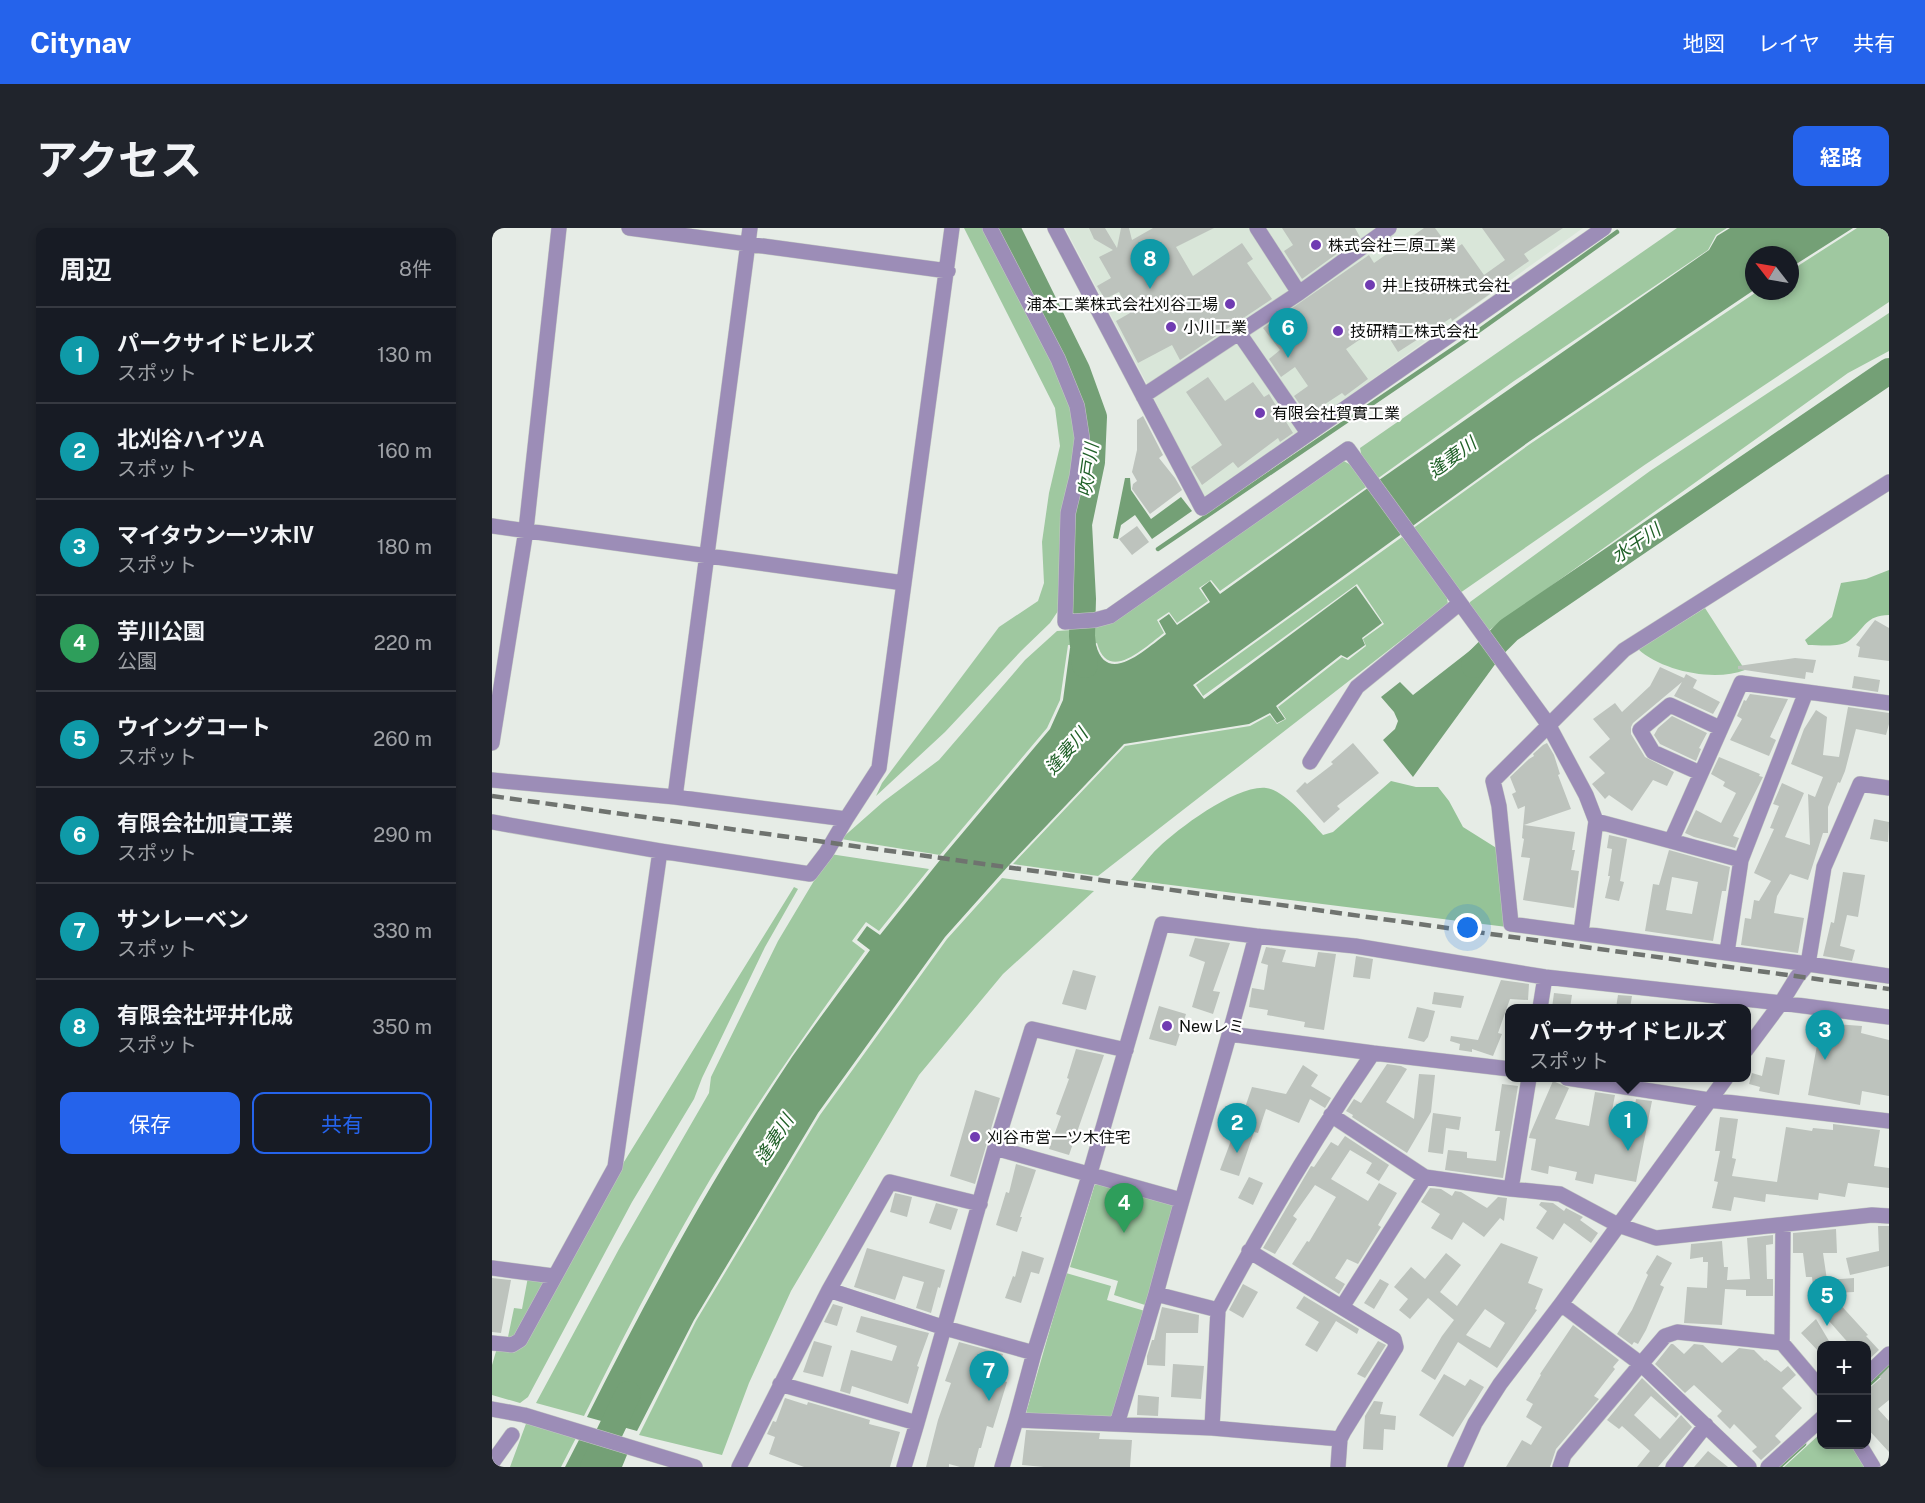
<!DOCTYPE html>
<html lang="ja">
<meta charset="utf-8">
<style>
:root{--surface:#171b24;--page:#20242c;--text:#f1f3f6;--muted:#9ea1a6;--line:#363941;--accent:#2563eb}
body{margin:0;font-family:"Public Sans","Noto Sans JP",sans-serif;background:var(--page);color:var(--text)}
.controls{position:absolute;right:18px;bottom:18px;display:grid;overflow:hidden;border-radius:12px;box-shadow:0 3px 9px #0003}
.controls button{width:54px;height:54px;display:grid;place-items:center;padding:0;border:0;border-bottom:2px solid var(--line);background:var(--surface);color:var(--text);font:30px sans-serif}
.compass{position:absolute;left:1253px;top:18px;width:54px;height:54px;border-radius:50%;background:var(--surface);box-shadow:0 3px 9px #0003;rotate:301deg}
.you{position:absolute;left:976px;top:700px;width:21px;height:21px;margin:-15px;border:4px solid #fff;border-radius:50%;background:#1a73e8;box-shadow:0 0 0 9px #1a73e833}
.badge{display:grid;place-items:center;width:39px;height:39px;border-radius:50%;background:var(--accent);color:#fff;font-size:20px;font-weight:700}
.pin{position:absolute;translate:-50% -50px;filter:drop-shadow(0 2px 3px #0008)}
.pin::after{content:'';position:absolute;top:32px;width:21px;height:18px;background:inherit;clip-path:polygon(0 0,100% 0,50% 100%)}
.popup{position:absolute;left:1013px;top:776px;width:246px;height:78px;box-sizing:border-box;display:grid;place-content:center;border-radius:12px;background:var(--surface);filter:drop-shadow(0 2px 4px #0005);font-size:20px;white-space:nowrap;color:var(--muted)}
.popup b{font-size:22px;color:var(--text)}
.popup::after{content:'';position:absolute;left:50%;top:100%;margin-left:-12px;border:12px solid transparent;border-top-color:var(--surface)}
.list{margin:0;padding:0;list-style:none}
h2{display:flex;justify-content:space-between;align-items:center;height:78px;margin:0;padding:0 24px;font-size:26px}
h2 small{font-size:20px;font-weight:400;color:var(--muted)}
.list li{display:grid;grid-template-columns:39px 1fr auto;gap:18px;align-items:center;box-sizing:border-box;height:96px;padding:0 24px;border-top:2px solid var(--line)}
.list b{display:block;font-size:22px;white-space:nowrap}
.list p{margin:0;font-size:20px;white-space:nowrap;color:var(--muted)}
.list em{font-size:20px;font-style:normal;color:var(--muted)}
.actions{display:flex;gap:12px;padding:18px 24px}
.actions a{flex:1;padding:14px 0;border:2px solid var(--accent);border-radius:12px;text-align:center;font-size:21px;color:var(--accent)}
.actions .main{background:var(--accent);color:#fff}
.map{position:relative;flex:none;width:1397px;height:1239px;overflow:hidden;border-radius:12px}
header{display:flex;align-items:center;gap:36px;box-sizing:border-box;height:84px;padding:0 30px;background:var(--accent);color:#fff}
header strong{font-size:28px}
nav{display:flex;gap:33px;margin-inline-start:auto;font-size:21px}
.intro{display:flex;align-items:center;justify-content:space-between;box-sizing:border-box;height:144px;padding:0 36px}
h1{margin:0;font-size:42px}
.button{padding:15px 27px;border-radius:12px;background:var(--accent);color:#fff;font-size:21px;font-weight:700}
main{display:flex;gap:36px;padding:0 36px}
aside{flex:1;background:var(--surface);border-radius:12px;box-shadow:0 3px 9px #0003}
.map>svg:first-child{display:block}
.built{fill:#d9e6d9}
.green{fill:#9fc8a0}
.forest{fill:#95c397}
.water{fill:#74a076}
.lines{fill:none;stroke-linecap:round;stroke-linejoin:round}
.stream{stroke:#74a076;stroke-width:4.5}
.river{stroke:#74a076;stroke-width:26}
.building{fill:#bdc3bd;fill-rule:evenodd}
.minor-casing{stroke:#c3c8c3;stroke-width:16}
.minor{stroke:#9c8db7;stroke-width:15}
.rail{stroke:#6f736f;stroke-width:4.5;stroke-dasharray:12 6;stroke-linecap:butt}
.poi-dot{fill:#703bb2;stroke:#fff;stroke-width:2}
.labels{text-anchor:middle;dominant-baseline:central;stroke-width:4.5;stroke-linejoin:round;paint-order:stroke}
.poi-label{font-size:16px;fill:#0c0e0c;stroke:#fff;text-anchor:start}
.water-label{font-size:18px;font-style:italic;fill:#216129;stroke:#fff}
</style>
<header>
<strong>Citynav</strong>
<nav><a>地図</a><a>レイヤ</a><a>共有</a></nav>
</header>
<div class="intro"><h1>アクセス</h1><a class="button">経路</a></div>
<main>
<aside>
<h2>周辺<small>8件</small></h2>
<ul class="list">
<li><span class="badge" style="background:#0f9aa8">1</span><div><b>パークサイドヒルズ</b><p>スポット</p></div><em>130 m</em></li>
<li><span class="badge" style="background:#0f9aa8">2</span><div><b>北刈谷ハイツA</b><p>スポット</p></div><em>160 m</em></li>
<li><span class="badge" style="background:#0f9aa8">3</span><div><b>マイタウン一ツ木Ⅳ</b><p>スポット</p></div><em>180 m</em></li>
<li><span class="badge" style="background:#2e9e5b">4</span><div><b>芋川公園</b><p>公園</p></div><em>220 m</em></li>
<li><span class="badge" style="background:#0f9aa8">5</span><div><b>ウイングコート</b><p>スポット</p></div><em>260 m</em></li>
<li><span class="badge" style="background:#0f9aa8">6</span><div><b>有限会社加實工業</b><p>スポット</p></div><em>290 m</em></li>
<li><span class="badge" style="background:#0f9aa8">7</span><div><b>サンレーベン</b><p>スポット</p></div><em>330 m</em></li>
<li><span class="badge" style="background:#0f9aa8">8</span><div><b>有限会社坪井化成</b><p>スポット</p></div><em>350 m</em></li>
</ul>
<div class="actions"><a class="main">保存</a><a>共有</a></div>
</aside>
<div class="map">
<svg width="1397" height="1239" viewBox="0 0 1397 1239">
<rect width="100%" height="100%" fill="#e6ece6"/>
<path class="built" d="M573 0H1091L712 272 655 156Z"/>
<path class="green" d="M472 0H493L581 178 587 211 568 380 558 395 529 423 453 504 384 568 390 555 507 399 546 373 552 355 550 314 557 265 568 218 563 180Z
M1185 0H1235L1224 7 1216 22 1022 153 885 251 870 230 868 220Z
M1365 0H1397V74L1154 236 968 365 920 301 1038 216 1266 63H1298V43Z
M1397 85V123L1356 145 996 403 977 380 978 374 1158 243Z
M850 232 859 237 874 259 728 363 719 352 707 360 716 373 685 395 677 384 665 392 672 405C653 419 616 456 605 415L600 416V401L620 392Z
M910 309 954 365 956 376 606 648 521 636 633 518 758 498 778 487 785 496 794 491 786 479 850 429 856 432 874 418 871 411 892 396 865 356 711 468 704 457Z
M1213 380 1253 442C1222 454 1170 443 1146 421Z
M580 402 581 417H576L568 472 555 500 448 627 349 611 391 574 447 532 533 432 565 403Z
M338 626 437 641 387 703 374 694 360 713 373 723C319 797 267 872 219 950 173 1027 132 1108 92 1188L44 1175 127 1021 217 865 219 849 286 713Z
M510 650 602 663 511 746 427 847 299 1063 257 1155 230 1227 147 1207 204 1093 328 887 455 711Z
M302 659 306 661 273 719 210 850 202 871 140 974 36 1169 28 1175 0 1167V1137L5 1120 21 1124 127 942Z
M605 949 685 970 653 1077 622 1067 626 1053 578 1039Z
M574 1045 619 1058 615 1072 653 1083 620 1190 534 1185Z
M36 1049 55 1051 25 1111 16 1109 22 1080 30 1081Z
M35 1193 85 1208 69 1239H18Z
M1329 1205 1330 1216 1362 1217 1377 1239H1292Z"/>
<path class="forest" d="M1397 342V387C1373 388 1374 399 1358 412 1349 420 1328 417 1316 417L1313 412 1340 389 1349 355 1374 351Z
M899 553 924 559H946L957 573 971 599 1006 621 1015 699 639 652C648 642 656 629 666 620 687 600 744 557 774 560 792 562 818 593 831 607L841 604Z"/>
<path class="water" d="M1238 0H1361L1298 40V27H1262V62L1038 213 701 457 712 471 864 358 890 395 870 410 873 417 855 430 849 427 784 478 793 491 785 495 778 485 757 496 632 516 519 635 453 709 326 885 202 1092 145 1203 95 1189C157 1066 223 944 300 829 325 793 352 758 378 722L365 712 375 698 388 707 452 627 558 501 571 472 578 420 585 419 583 403 598 401V418L604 417C615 459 655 420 674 406L667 393 677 386 685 397 718 374 709 360 718 353 728 366 887 252 1217 22 1225 8Z
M633 250H638L639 262 659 291 689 269 700 283 660 311 643 287 629 297 626 311 621 310Z
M989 414 1004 435 921 549 891 512 903 501 906 493 902 484 889 469 908 454 921 467Z
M89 1208 137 1222 130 1239H73Z"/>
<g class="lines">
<path class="stream" d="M666 321 971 114 1125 4
M1374 1159 1397 1138
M1287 1239 1312 1216"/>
<path class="river" d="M515 0 585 142 602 189 600 234 587 296 591 371 590 408 593 437
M982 437 1017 402 1397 143
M101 1239 136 1166"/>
</g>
<path class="building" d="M597 0H613L625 20 629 0H637L640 12 661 0H722L684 19 701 48 750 15 761 31 755 35 780 71 688 132 680 117 646 135 624 93 638 85 627 64 613 71 605 58 619 50 607 29 621 22 602 11Z
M790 0H863L868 9 810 51 792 23 801 17Z
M932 0H943L960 23 970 16 992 47 1013 32 990 0H1071L1032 26 1037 33 1007 54 1009 58 960 93 959 90 906 124 889 97 854 121 876 151 853 168 850 165 827 180 830 184 818 191 802 168 816 158 803 139 789 149 777 131 788 122 771 100 877 27 882 35Z
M716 149 733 173 761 154 772 169 777 166 801 205 788 214 786 210 746 240 741 234 710 257 699 239 730 217 694 164Z
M651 188 671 227 667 230 683 250 690 262 658 286 640 261 641 256 645 253 640 244 645 222V192Z
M645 298 657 314 640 327 627 311Z
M1383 392 1397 400V433L1366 429 1368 419 1364 417Z
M1303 430 1324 432 1321 445 1314 444 1313 451 1246 441V438Z
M1168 439 1192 450 1194 446 1205 452 1201 460 1228 474 1221 486 1182 468 1190 454 1141 495 1139 499V506L1153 529 1182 544 1175 558 1161 552 1140 583 1117 567 1113 571 1100 556 1113 545 1097 529 1118 511 1101 491 1123 475 1130 484 1158 458Z
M1362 448 1388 452 1386 464 1360 460Z
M1258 466 1296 471 1278 509 1284 512 1277 528 1238 512 1250 491 1245 488 1252 472 1254 473Z
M1356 479 1397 485V496L1394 507 1364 501 1353 543 1348 555 1346 554 1336 579V605H1331L1316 652 1298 646 1285 668 1282 685 1312 690 1306 725 1249 717 1253 690 1259 691 1262 672 1267 673 1279 653 1262 645 1282 601 1278 600 1287 578 1281 576 1290 555 1312 565 1293 609 1318 617 1316 566 1323 569 1331 549 1299 536 1312 501 1324 482 1335 489 1331 527 1347 529Z
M1180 488 1215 505 1207 520 1209 521 1204 533 1168 516 1162 507 1166 500Z
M861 515 887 545 845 578 848 581 832 595 804 563 813 554 815 556 841 536 839 534Z
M1055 515 1062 527 1068 546 1066 547 1079 581 1032 597 1083 604 1080 622H1083L1079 642 1087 643 1082 680 1031 672 1038 630 1029 629 1032 611 1030 610 1033 578 1026 581 1020 566 1024 564 1018 549 1037 531 1042 528 1041 526 1051 517Z
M1227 529 1268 546 1267 548 1271 549 1241 608 1247 610 1243 620 1202 609 1193 605 1204 582 1229 595 1244 565 1231 558 1233 554 1219 546Z
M1382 591 1397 594 1396 614 1378 611Z
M1117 607 1135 611 1128 653 1132 654 1127 673 1113 670 1118 648H1116L1120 621 1115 620Z
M1177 622 1238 639 1234 663H1230L1221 713 1153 703 1161 656 1167 657ZM1180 649 1206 654 1200 686 1174 682Z
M1351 644 1373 647 1366 689 1355 687 1348 718 1363 722 1360 733 1331 728 1339 694 1342 695Z
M703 710 738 715 721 763 728 764 721 786 700 779 713 734 697 728Z
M774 719 794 722 790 734 823 739 826 724 844 726 832 802 812 799 813 794 775 787 776 782 757 779 760 760 772 762 776 737 769 735Z
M864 728 881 731 878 751 861 749Z
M581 742 604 748 594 782 570 776Z
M1009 752 1037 756 1036 772 1018 771 1006 805 1010 806 1001 828 980 821V824L967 822 968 816 958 813 959 808 986 812Z
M942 764 972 768 969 780 940 776Z
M1062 765 1080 767 1078 780H1060Z
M1126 767 1140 768 1138 780H1124Z
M667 778 694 786 684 818 657 811Z
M925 779 943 783 936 809 932 814 916 810Z
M1329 795 1370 798 1369 805 1397 812V868L1370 863 1368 877 1316 867Z
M584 821 612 827 577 927 557 921 569 888 564 886 577 851 575 850Z
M1274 829 1293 832 1287 867 1267 863 1268 859 1257 856 1260 845 1270 848Z
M895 836 909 838 915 841 894 874 922 891 927 846 943 847 939 884 915 925 863 891 860 889 861 887 854 883 862 871 869 875Z
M811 837 826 847 819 858 839 870 833 880 818 871 807 895 774 881 766 905 762 904 747 948 728 942 743 902 745 903 760 859 794 866Z
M1061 853 1077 860 1063 891 1097 898 1103 864 1123 867 1118 893 1140 896 1144 871 1160 873 1144 954 1103 946 1101 956 1083 952 1085 944 1057 938 1056 946 1039 942 1044 911 1037 910 1038 906Z
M1010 856 1026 858 1011 950 953 942 956 922 975 924V930L1004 933 1008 903H1003Z
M483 862 508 870 483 956 458 948Z
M941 885 969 889 967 902 954 900 951 926 936 924Z
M1228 889 1246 891 1240 930 1244 931 1240 948 1285 954 1294 899 1320 903 1321 900 1341 902V896L1388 902 1382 938 1397 940V960L1356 955 1353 969 1327 965 1326 972 1274 966 1273 974 1242 969 1239 983 1220 980 1226 954 1222 953 1228 923H1223Z
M853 908 897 937 887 953 874 945 880 935 858 922 839 951 876 973 887 955 905 965 886 997 889 999 866 1036 855 1031 843 1050 853 1056 847 1066 800 1036 815 1013 817 1014 844 969 823 957 801 988 805 991 783 1026 771 1020 819 938 822 939 839 914 846 918Z
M524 936 544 942 528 989H530L525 1004 504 997 514 964 517 965Z
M757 949 771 955 761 977 746 970Z
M938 960 949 961 960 968 963 963 969 964 995 980 1006 969 1015 970 1012 993 1008 990 992 1009 971 994 960 1012 939 1000 948 986 929 974Z
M403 965 420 969 415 989 398 984Z
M1049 974 1061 975 1072 983 1074 980 1091 989 1088 992 1106 1005 1099 1015 1072 995 1061 1012 1044 1000 1055 983 1047 977Z
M444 975 466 981 459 1002 437 995Z
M1386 998H1397V1038L1358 1047 1354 1030 1387 1023Z
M1344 1001 1345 1025H1331L1335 1052 1362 1050V1064L1322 1066 1320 1049H1314L1311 1025H1301V1005Z
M1281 1007V1016L1274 1017 1275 1051H1281V1068H1254V1062L1233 1061 1230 1097 1192 1095 1195 1059 1215 1060 1216 1034H1211V1029L1198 1031 1199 1016 1230 1013 1232 1039H1236L1235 1052 1258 1051 1255 1010Z
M1009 1015 1046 1029 1036 1055 1051 1061 1043 1081 1045 1082 1005 1140 966 1114 943 1152 929 1143 950 1108 962 1092 936 1070 918 1091 907 1082 916 1071 902 1059 919 1039 933 1051 954 1025 969 1037 948 1064 965 1078ZM993 1081 1013 1095 998 1120 974 1107Z
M375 1020 453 1042 448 1060 446 1059 439 1085 424 1080 432 1054 411 1048 403 1072 362 1059Z
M530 1023 552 1030 547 1046 539 1044 529 1075 513 1070 521 1048 523 1049Z
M1165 1027 1180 1035 1168 1057 1172 1059 1154 1102 1146 1116 1142 1114 1140 1117 1125 1106 1140 1082 1156 1047 1154 1045Z
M0 1050 19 1052 9 1105 0 1104Z
M888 1051 897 1056 882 1081 872 1075Z
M751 1056 766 1064 751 1090 737 1082Z
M812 1068 867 1101 865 1106 844 1093 825 1124 813 1117 827 1094 804 1080Z
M1344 1072 1376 1107 1374 1108 1387 1122 1374 1134V1118H1359L1330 1085Z
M341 1076 351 1079 345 1098 332 1094Z
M670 1079 707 1087 706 1105H674L673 1138 655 1137V1128L660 1112H662Z
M369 1088 437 1105 425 1138 427 1139 416 1176 360 1158 358 1166 348 1163 359 1122 400 1133 405 1118 364 1104Z
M1324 1091 1340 1118H1329V1126L1309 1105Z
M1081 1097 1127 1132 1121 1139 1123 1141 1102 1168 1107 1171 1064 1221 1058 1239H1014L1030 1212 1039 1217 1050 1199 1034 1189 1041 1176 1034 1172 1049 1147 1048 1146Z
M322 1113 340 1118 331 1149 311 1144Z
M886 1113 894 1117 873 1150 865 1146Z
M467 1114 511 1126 503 1150 515 1154 501 1200 495 1198 489 1220H487L482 1239H468L457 1236V1239H434L446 1192 459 1155 453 1153Z
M1179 1116H1181L1192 1126 1202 1116 1211 1117 1230 1135 1247 1120 1262 1122 1273 1133 1274 1132 1289 1144 1296 1138 1304 1147 1290 1160 1310 1180 1283 1208 1289 1214 1269 1232 1260 1223 1265 1219 1242 1196 1238 1201 1225 1188 1230 1183 1202 1157 1193 1165 1163 1136Z
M681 1136 712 1138 709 1171 679 1169Z
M1397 1139V1172L1386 1181 1397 1193V1224L1374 1199V1163L1389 1150 1387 1149Z
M952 1146 973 1158 978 1151 992 1159 961 1209 927 1187Z
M1150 1150 1187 1186 1184 1190 1159 1168 1142 1187 1168 1211 1189 1187 1200 1199 1166 1239H1145L1158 1223 1130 1198 1127 1201 1115 1192Z
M646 1167 667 1169 666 1188 645 1187Z
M293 1170 315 1177 316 1174 378 1192 377 1196 408 1204 398 1239H312L277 1226 283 1209 275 1206 281 1193 284 1194Z
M882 1173 891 1174 888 1186 904 1188 903 1202 892 1201 891 1222 871 1221 873 1188Z
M534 1202 608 1205 607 1211 640 1212 638 1239H552L530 1237Z
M1216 1223 1236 1239H1202Z"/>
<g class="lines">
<g class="minor-casing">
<path id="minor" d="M137 0 456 43
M498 0 566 131 585 178 590 210 585 248 576 285 573 394 603 392 618 388 856 221 1056 496 1094 567 1104 593 1089 704
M563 0 710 280 1112 0
M765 0 807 65
M747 105 816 205
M651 168 807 65 897 0
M1397 254 1132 422 1001 553 1007 578 1019 696 1316 736 1332 639 1368 556 1397 560
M0 298 412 355 387 540 354 591 183 569 258 0
M412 355 460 0
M0 515 34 302 67 0
M818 534 865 459 968 375
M1208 545 1161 524 1148 502 1178 477 1228 500
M0 552 183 569
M1104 593 1179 613 1249 455 1397 475
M0 594 168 623 318 646 334 625 354 591
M1179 613 1249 632 1235 724
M1249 632 1314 464
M764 708 863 718 1053 749 1289 775 1305 749 1316 736 1397 748
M1048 780 1053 749
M738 806 881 825
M1254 822 1289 775 1397 789
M1075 850 1217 872 1397 893
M839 887 933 949 1019 961 1037 850
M503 920 689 972
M1019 961 1068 966 1126 997 1164 1010 1380 987 1397 988
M1291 998 1290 1115 1330 1162
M757 1023 902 1111 904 1119 852 1203 848 1211 846 1239
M0 1040 61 1048
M337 1062 453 1100 542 1125
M850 1079 933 949
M0 1115 20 1117 28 1112 123 939 168 623
M1374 1148 1397 1126
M288 1156 425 1195 503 920 540 801 634 822
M0 1181 32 1187 203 1239
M524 1192 542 1125 598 945 670 696 764 708C733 828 696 946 664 1066
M625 1196 664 1066 726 1082C773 994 824 908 881 825L1018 841
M720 1200 726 1082
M1367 1216 1381 1239
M0 1235 20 1207
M247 1239 337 1062 398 954 488 976
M412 1239 425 1195
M510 1239 524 1192 720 1200 848 1211
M963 1239 983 1195 1008 1156 1069 1076 1234 850
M1068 1239 1072 1227 1149 1136 1069 1076
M1181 1239 1214 1197
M1257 1239 1149 1136 1173 1108 1185 1104 1290 1115
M1276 1239 1330 1190"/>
</g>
<use href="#minor" class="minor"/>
<path class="rail" d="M0 568 1397 761"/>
</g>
<g class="poi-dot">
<circle cx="824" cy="17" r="6"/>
<circle cx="878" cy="57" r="6"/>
<circle cx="738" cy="76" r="6"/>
<circle cx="679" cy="99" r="6"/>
<circle cx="846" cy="103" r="6"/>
<circle cx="768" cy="185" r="6"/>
<circle cx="675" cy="798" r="6"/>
<circle cx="483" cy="909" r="6"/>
</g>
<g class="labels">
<g class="poi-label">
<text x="836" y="17">株式会社三原工業</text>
<text x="890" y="57">井上技研株式会社</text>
<text x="726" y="76" text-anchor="end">浦本工業株式会社刈谷工場</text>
<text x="691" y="99">小川工業</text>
<text x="858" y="103">技研精工株式会社</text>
<text x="780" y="185">有限会社賀實工業</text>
<text x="687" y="798">Newレミ</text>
<text x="495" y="909">刈谷市営一ツ木住宅</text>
</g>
<g class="water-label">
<text transform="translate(960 229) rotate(-36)">逢妻川</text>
<text transform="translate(596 242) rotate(-82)">吹戸川</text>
<text transform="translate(1144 315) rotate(-34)">水干川</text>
<text transform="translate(574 523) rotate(-49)">逢妻川</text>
<text transform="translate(282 911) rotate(-57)">逢妻川</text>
</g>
</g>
</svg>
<div class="controls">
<button>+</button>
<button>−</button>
</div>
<svg class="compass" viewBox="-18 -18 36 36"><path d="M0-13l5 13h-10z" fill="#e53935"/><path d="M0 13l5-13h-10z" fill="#9ea1a6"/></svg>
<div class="you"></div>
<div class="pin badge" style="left:1136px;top:923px;background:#0f9aa8">1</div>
<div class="popup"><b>パークサイドヒルズ</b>スポット</div>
<div class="pin badge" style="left:745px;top:925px;background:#0f9aa8">2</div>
<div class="pin badge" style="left:1333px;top:832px;background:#0f9aa8">3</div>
<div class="pin badge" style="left:632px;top:1005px;background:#2e9e5b">4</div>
<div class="pin badge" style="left:1335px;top:1098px;background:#0f9aa8">5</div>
<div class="pin badge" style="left:796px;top:130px;background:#0f9aa8">6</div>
<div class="pin badge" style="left:497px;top:1173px;background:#0f9aa8">7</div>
<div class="pin badge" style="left:658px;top:61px;background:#0f9aa8">8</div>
</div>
</main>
